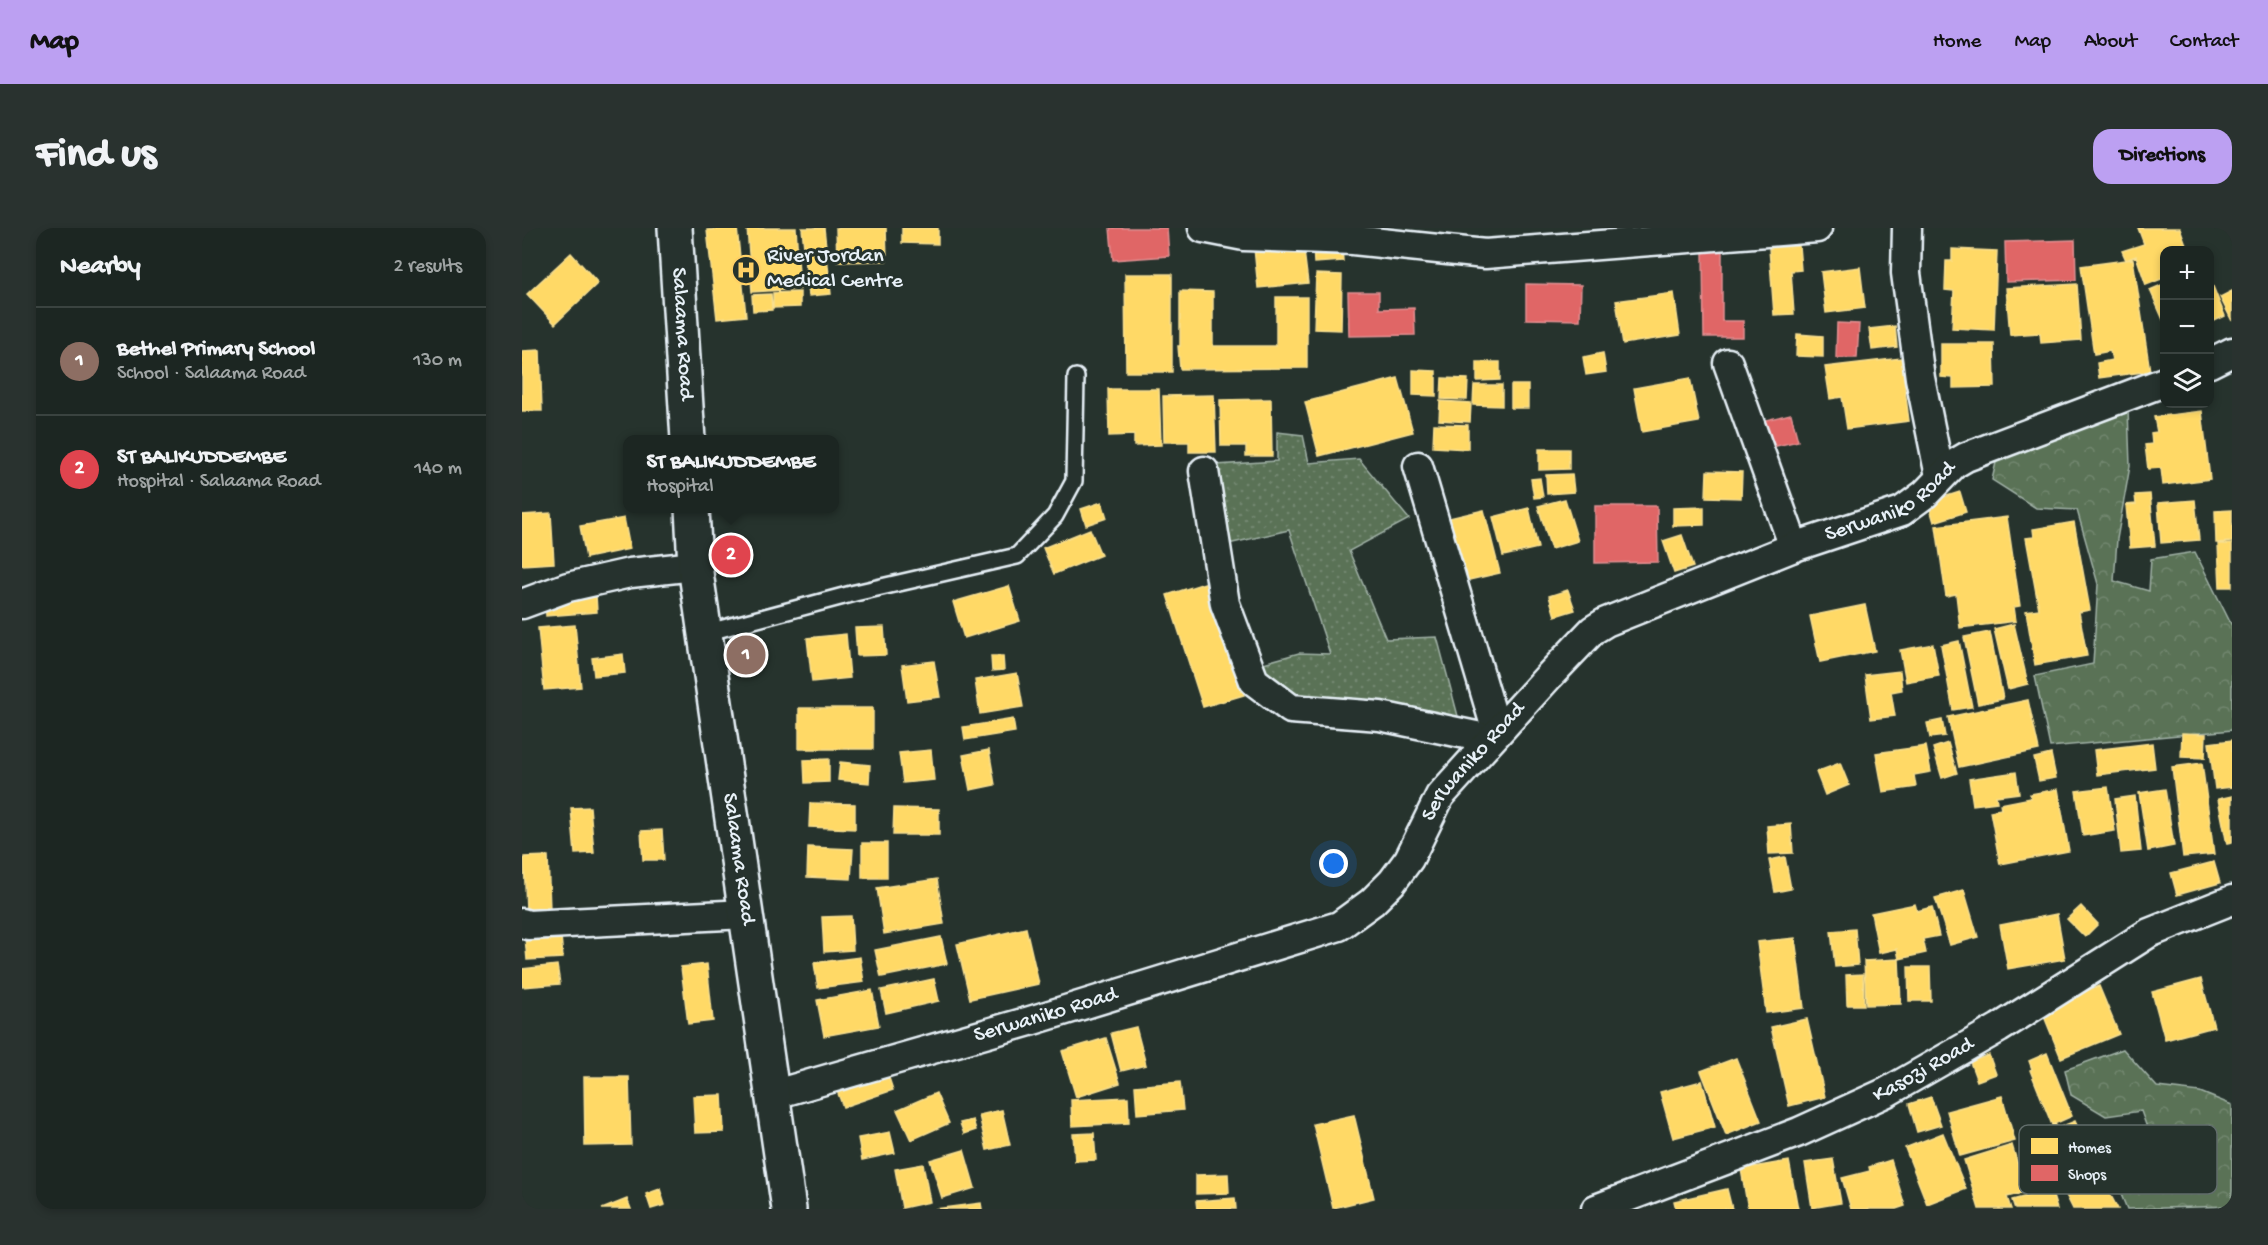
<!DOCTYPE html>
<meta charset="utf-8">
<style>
:root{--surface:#1c2622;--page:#29322f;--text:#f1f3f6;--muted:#a0a5a5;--line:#3a4340;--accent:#bca0f2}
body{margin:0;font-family:"Gochi Hand",sans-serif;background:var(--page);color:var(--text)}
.controls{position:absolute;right:18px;top:18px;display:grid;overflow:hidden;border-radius:12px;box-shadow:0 3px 9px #0003}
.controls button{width:54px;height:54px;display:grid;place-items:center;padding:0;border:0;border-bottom:2px solid var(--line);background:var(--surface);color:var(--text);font:30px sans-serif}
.you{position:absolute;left:812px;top:636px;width:21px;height:21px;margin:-15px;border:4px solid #fff;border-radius:50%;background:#1a73e8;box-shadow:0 0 0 9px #1a73e833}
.badge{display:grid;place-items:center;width:39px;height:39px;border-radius:50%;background:var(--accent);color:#fff;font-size:20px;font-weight:700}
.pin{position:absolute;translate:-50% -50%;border:3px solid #fff;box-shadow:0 2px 6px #0006}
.popup{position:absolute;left:101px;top:207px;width:216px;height:78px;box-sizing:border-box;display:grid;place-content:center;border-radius:12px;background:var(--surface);filter:drop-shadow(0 2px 4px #0005);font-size:20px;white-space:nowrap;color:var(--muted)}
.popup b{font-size:22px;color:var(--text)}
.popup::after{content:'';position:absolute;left:50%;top:100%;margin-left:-12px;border:12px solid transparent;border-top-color:var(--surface)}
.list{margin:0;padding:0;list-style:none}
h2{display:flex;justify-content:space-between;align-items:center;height:78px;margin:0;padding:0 24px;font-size:26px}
h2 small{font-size:20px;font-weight:400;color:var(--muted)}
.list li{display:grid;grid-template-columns:39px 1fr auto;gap:18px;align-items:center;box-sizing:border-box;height:108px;padding:0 24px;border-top:2px solid var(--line)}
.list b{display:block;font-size:22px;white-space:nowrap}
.list p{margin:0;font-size:20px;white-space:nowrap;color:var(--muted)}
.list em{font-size:20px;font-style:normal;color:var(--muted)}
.icon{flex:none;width:33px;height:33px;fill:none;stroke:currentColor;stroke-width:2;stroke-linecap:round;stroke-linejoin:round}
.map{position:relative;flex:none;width:1710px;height:981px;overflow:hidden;border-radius:18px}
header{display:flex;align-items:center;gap:36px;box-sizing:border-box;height:84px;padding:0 30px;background:var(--accent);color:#111}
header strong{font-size:28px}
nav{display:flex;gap:33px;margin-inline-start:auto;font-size:21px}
.intro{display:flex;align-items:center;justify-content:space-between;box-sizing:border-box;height:144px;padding:0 36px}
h1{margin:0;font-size:42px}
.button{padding:15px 27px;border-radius:18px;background:var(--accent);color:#111;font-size:21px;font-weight:700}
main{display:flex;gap:36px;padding:0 36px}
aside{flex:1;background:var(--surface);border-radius:18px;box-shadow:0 3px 9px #0003}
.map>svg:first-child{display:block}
.grass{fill:url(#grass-dots);stroke:#a1b2a7;stroke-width:1.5}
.forest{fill:url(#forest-crowns);stroke:#a1b2a7;stroke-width:1.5}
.homes{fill:#ffd966;stroke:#f8e092;stroke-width:1.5}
.shops{fill:#e06666;stroke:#e29092;stroke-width:1.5}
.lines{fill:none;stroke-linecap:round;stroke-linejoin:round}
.service-casing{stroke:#e8f1f8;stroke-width:20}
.minor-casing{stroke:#e8f1f8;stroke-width:33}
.secondary-casing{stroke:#e8f1f8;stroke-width:38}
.service{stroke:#26332d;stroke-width:15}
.minor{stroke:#26332d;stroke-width:28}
.secondary{stroke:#26332d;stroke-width:33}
.labels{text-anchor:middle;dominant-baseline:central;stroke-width:6;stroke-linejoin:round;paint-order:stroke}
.poi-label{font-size:22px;fill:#e8f1f8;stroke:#26332d;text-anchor:start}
.street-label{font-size:22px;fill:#e8f1f8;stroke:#26332d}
.key{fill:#26332d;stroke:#606c6a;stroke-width:1.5}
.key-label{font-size:16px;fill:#e8f1f8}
</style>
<header>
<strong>Map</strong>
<nav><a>Home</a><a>Map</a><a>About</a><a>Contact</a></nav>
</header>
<div class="intro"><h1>Find us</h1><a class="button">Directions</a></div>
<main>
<aside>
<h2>Nearby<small>2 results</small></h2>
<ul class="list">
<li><span class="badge" style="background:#8d6e63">1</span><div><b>Bethel Primary School</b><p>School · Salaama Road</p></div><em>130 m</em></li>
<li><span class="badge" style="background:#e0444e">2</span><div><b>ST BALIKUDDEMBE</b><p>Hospital · Salaama Road</p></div><em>140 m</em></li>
</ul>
</aside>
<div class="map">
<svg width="1710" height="981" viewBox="0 0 1710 981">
<defs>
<pattern id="grass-dots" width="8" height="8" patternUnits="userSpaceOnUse" patternTransform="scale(1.5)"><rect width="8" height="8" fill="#5a7256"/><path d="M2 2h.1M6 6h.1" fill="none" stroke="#72876f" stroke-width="1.8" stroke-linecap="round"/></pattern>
<pattern id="forest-crowns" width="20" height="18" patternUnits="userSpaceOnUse" patternTransform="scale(1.5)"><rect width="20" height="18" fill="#5a7256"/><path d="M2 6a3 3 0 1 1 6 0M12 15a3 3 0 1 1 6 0" fill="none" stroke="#72876f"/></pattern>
</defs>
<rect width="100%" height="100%" fill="#26332d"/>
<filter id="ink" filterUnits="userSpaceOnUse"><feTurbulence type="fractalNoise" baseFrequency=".0167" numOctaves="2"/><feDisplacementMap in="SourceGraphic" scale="12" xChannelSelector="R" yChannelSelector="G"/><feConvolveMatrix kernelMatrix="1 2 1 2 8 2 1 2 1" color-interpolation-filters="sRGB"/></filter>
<g filter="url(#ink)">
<path class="grass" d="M755 204 781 207 787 235 837 231 887 291 827 323 864 411 915 409 937 492 770 476 741 452 738 436 777 425 808 426 767 302 702 317 694 237 755 233Z"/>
<path class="forest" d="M1606 181 1608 238 1595 311 1592 353 1627 363 1629 331 1673 324 1710 398V502L1528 519 1513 448 1571 436 1576 356 1555 282 1514 280 1470 252 1475 230Z
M1601 821 1635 859 1678 864 1710 877V978L1605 981 1585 932 1628 908 1619 883 1584 888 1549 867 1543 842Z"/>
<path class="homes" d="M215 0 224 88 195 91 185 2Z
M225 0H274L278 61 230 64Z
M280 0H302L309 66 287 68Z
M314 0H364L365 33 315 34Z
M380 0H416V16L380 15Z
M1616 0H1658L1666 22H1642V50L1624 57 1614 28 1604 32 1600 23 1622 16Z
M781 15 786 55 736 60 732 20Z
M820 18 821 33 792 35 791 19Z
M1277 18 1279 42 1269 43 1272 86 1252 87 1247 20Z
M1430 21 1475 23 1472 102 1430 100 1432 63 1423 62 1424 33H1430Z
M49 25 76 55 33 96 5 66Z
M1611 31 1628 143 1577 150 1575 135 1590 132 1588 123 1572 126 1559 38Z
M1338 39 1343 80 1304 85 1299 44Z
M603 46H650V144H604Z
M794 46 820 47 819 102 792 101Z
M1688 51 1703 88 1688 95Z
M1555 56 1559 112 1519 115 1518 105 1488 107 1484 60Z
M1642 56V94L1628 62Z
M658 63 691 64V118H754V69H785V140L658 141 656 118H658Z
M1710 63V93L1698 69Z
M278 64V79L251 80V65Z
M1152 65 1158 107 1101 116 1094 73Z
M249 66 250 82 231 83 230 67Z
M1373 98 1375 119 1350 122 1347 101Z
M1275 106 1301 108V129L1274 128Z
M1419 116H1472L1473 159 1431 160V150L1419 149Z
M18 122 20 183H0V123Z
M1081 125 1084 144 1064 147 1061 129Z
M1379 130 1387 193 1325 201 1320 169 1308 171 1303 139Z
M955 134H978V152L955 153Z
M891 142 914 143V168L891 167Z
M876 150 891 204 797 228 783 174Z
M920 150 946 151 945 172 919 171Z
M1168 150 1177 194 1120 204 1112 160Z
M952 157H980V178L951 177Z
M989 157H1006V180H989Z
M586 161H637L639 217 612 218V207L587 208Z
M692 167 694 224H667V214H642L641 168Z
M749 171 750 228H724V218H699L698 172Z
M918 173 949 175 948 194 917 192Z
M1680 183 1688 251 1641 257 1639 240 1626 241 1623 217 1630 216 1629 205 1635 204 1632 189Z
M912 196 946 197V221L911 219Z
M1017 221H1047V241L1017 242Z
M1185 243 1220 244 1219 270 1184 269Z
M1050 246 1052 264 1025 266 1024 247Z
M1018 250 1021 269 1012 270 1009 251Z
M1438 264 1444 284 1412 294 1406 274Z
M1628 266 1633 318 1608 320 1604 277 1614 276 1613 267Z
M1043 271 1056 313 1029 321 1016 278Z
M1673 272 1677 312 1639 315 1636 275Z
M580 274 585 290 564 297 559 281Z
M1182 279V297L1151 298V280Z
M1007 280 1016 320 981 328 971 289Z
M962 282 978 345 938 354 923 291Z
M1710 282V314L1694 315 1693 283Z
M29 285 32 335 0 337V287Z
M1485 289 1498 378 1492 379 1494 393 1438 400 1434 366 1424 368 1414 298Z
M102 290 108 321 64 330 58 298Z
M1552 294 1568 382 1557 384 1565 428 1513 437 1504 383 1517 381 1504 310 1512 309 1511 301Z
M568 301 579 327 532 346 521 320Z
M1160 307 1171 339 1152 345 1141 313Z
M1696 316H1710V359H1698Z
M686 354 722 467 681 479 645 367Z
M487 358 498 393 442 410 431 374Z
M1046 362 1053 382 1033 388 1027 368Z
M74 367 75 384 24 388 23 370Z
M1343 377 1353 423 1298 434 1288 388Z
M1492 396 1506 456 1486 461 1472 401Z
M53 397 59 459 22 462 16 400Z
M362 399 364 427 335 428 333 400Z
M1468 404 1481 471 1456 476 1442 409Z
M324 406 328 450 290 454 285 410Z
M1437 413 1450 479 1431 482 1419 417Z
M1411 416 1417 448 1384 454 1378 422Z
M101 426 103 445 72 448 70 430Z
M469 428H481L482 442 470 443Z
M412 433 418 469 385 473 380 437Z
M1378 443 1380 462 1369 464 1373 488 1349 491 1343 447Z
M495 445 501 479 458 486 453 452Z
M1506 472 1517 522 1437 539 1426 489Z
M277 480H351V521H277Z
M491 491 493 504 443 512 441 499Z
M1420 492 1423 508 1408 510 1405 495Z
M1660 505 1684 506 1683 530 1659 529Z
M1710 512V559L1693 561 1687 515Z
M1426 515 1435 545 1420 550 1411 520Z
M1630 515 1633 540 1575 547 1572 522Z
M1404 518 1409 544 1392 547 1394 559 1361 564 1354 525Z
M409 522 412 552 381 555 377 525Z
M467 522 473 557 448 562 441 527Z
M1529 526 1534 550 1517 553 1512 530Z
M307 531V554L283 555 282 532Z
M318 534 348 537 347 555 316 552Z
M1318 535 1327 557 1303 567 1294 544Z
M1680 535 1692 626 1661 629 1650 539Z
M1494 544 1497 565 1474 568 1475 574 1451 577 1447 551Z
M1586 559 1593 603 1561 608 1554 563Z
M1536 561 1547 623 1478 636 1468 583 1479 581 1478 576 1509 570 1508 566Z
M1643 561 1652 618 1626 623 1617 565Z
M1613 568 1619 623 1599 625 1593 571Z
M1710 568V615L1705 616 1696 571Z
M288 575 333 576V601L287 599Z
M68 579 72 625 53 626 49 580Z
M372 580 417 581V607H371Z
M1269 596 1271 625 1247 626 1245 598Z
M140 602 142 632H121L119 603Z
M340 615H365V650H340Z
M286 619 331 621 329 651 285 649Z
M26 628 28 682 4 683 2 629Z
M1263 629 1269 661 1253 664 1247 632Z
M1692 634 1698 655 1655 667 1649 645Z
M415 651 422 696 362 706 355 660Z
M1442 662 1456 709 1428 717 1413 670Z
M1393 676 1395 683 1410 679 1417 708 1401 711 1404 725 1377 731 1375 721 1357 725 1349 685Z
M1559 678 1576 696 1563 709 1545 691Z
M1535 686 1543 731 1486 741 1478 697Z
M329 688 331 722 302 724 300 689Z
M504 700 517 756 448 771 435 716Z
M1333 701 1336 737 1313 739 1309 703Z
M39 708 41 730 5 732 3 709Z
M419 709 425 736 359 749 353 722Z
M1273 710 1282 780 1244 785 1235 714Z
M338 729 342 754 296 760 292 735Z
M1377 731 1379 776 1344 777 1342 733Z
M185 736 191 793 166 796 159 739Z
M35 737 38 756 0 759V741Z
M1386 739H1408L1409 773H1387Z
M1341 746 1342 777H1325L1324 747Z
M412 751 417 773 364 785 359 762Z
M1679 751 1692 799 1643 812 1630 764Z
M1577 758 1597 806 1539 830 1519 781Z
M350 762 357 798 302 808 295 772Z
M1285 791 1303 869 1267 878 1249 799Z
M614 799 624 837 599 843 589 805Z
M584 810 598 855 554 869 540 823Z
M1525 825 1550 888 1530 897 1508 842 1510 841 1507 833Z
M1467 827 1474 846 1455 853 1448 834Z
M1214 830 1239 893 1204 907 1179 843Z
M365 844 371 862 321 879 314 860Z
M62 849H107L109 917 63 918Z
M1180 853 1193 899 1151 910 1138 864Z
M658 854 661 882 615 886 613 858Z
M414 865 427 895 389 912 375 882Z
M200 867 202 904 173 905 171 868Z
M1480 868 1493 913 1438 928 1425 883Z
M606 869 607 895 550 898 549 872Z
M1409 869 1419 897 1395 904 1387 876Z
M480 882 488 917 465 922 457 887Z
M832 887 852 970 811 980 791 896Z
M451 892 454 902 442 906 438 895Z
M1553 893 1569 928 1539 941 1521 902 1533 896 1536 900Z
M368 904 373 925 340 932 336 910Z
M572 905 574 932 553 933 551 906Z
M1421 905 1444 961 1405 976 1383 920Z
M1490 917 1504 964 1485 969 1489 981H1457L1442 932Z
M442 922 453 960 420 970 408 932Z
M1311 931 1319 975 1290 980 1283 935Z
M1369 932 1383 978 1374 981H1329L1320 950 1348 943 1347 939Z
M1267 933 1276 981H1226L1219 941Z
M1571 934 1596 981H1551L1543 965 1552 961 1546 947Z
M401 936 408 974 380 980 373 941Z
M706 946 707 965 674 966V947Z
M138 961 143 977 129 981 124 966Z
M1205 961 1210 981H1154L1152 973Z
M1529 962 1535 981H1493L1490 972Z
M713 970 714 981H675L674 973Z
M105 971 109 981H80Z
M459 975 460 981H413Z"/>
<path class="shops" d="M588 0H645L647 28 591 32Z
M1553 12 1554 52 1484 54 1483 14Z
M1181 23H1200V93H1221V109H1182Z
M1004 56 1059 57 1058 92 1004 91Z
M826 64H857V81L892 80 893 107 827 108Z
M1315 95 1337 96 1335 130H1314Z
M1269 186 1276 213 1241 221 1235 194Z
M1073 278H1135L1136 334 1073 335Z"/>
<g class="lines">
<g class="service-casing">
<path id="service" d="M183 405 333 365 495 328 533 288 552 253 554 149"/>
</g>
<g class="minor-casing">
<g id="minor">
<path d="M681 0 722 8 831 12 963 26 1295 0"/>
<path d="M1385 0 1384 45 1398 150 1418 248"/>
<path d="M1206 135 1272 319"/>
<path d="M1688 135 1710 124"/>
<path d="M896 238 975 504"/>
<path d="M682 243 703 376 732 453 769 481 858 488 968 511"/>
<path d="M0 376 46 359 108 345 173 338"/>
<path d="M0 695 6 697 224 686"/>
<path id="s1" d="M250 867 508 793 817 698 850 674 870 654 887 631 918 568 1027 448 1071 402 1084 394 1272 319 1380 283 1403 266 1432 236 1444 229 1642 154"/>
<path id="s2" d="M1074 981 1277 904 1365 864 1477 800 1627 705 1710 672"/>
</g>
</g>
<g class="secondary-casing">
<g id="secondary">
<path id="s3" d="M153 0 166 212"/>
<path id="s4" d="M170 280 173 338 267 981"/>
</g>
</g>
<use href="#service" class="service"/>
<use href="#minor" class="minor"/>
<use href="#secondary" class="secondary"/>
</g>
</g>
<defs>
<g id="hospital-ring" transform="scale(1.5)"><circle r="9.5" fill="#26332d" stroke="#ffd166" stroke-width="1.5"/><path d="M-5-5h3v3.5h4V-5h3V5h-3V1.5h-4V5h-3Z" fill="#ffd166"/></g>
</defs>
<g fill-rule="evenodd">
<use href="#hospital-ring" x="224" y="42"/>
</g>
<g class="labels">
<g class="poi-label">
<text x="245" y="29">River Jordan<tspan x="245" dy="25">Medical Centre</tspan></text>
</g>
<g class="street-label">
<text stroke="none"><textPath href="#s3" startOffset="106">Salaama Road</textPath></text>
<text stroke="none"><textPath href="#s1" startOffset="1311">Serwaniko Road</textPath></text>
<text stroke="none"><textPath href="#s1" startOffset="807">Serwaniko Road</textPath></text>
<text stroke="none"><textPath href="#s4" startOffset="354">Salaama Road</textPath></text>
<text stroke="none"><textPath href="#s1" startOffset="285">Serwaniko Road</textPath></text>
<text stroke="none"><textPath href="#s2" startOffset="356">Kasozi Road</textPath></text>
</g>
</g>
<rect x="1497" y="897" width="198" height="69" rx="9" class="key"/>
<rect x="1509" y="910" width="27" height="16" fill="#ffd966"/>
<rect x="1509" y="937" width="27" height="16" fill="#e06666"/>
<g class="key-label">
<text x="1546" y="924">Homes</text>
<text x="1546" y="951">Shops</text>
</g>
</svg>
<div class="controls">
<button>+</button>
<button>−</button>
<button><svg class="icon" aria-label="layers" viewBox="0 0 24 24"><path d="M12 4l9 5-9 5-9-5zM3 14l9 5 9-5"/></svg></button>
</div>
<div class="you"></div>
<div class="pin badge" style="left:224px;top:427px;background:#8d6e63">1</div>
<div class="pin badge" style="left:209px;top:327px;background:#e0444e">2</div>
<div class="popup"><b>ST BALIKUDDEMBE</b>Hospital</div>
</div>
</main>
